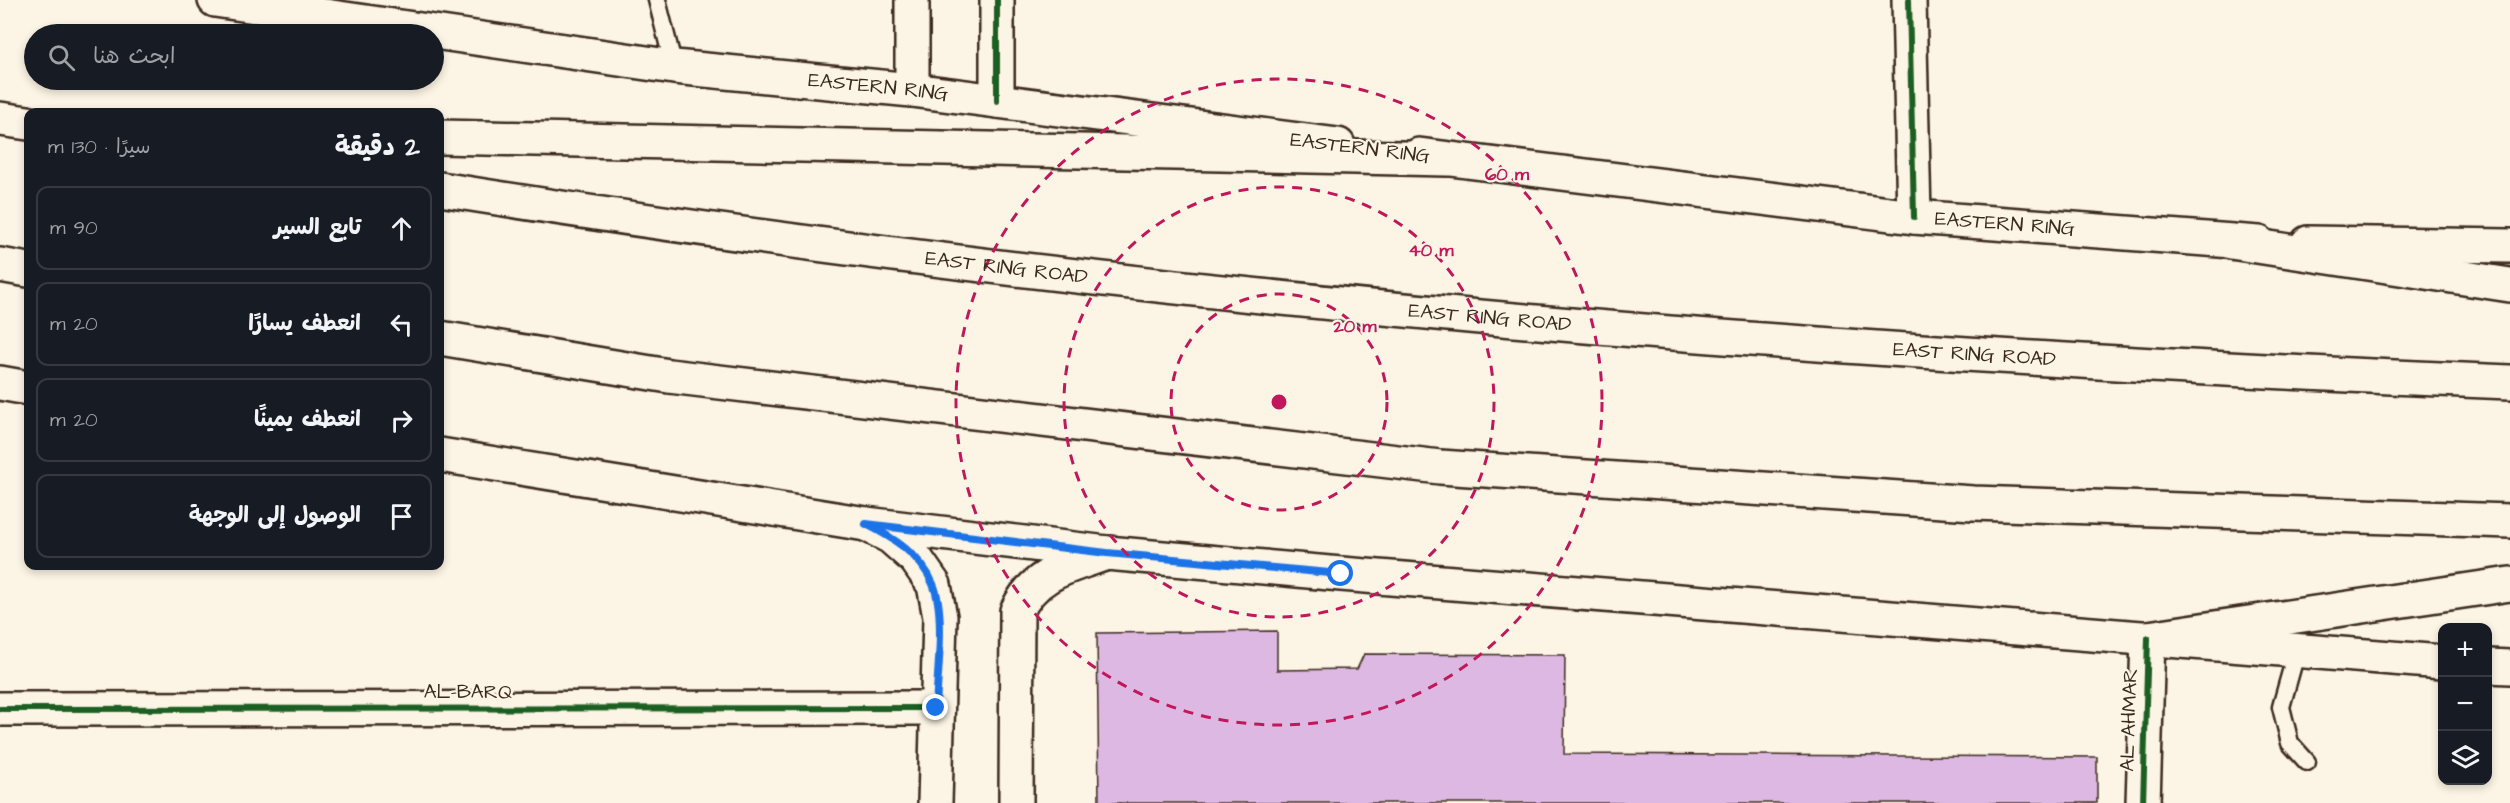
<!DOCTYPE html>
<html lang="ar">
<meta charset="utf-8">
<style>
:root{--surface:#171b24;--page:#242831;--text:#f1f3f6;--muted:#9ea1a6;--line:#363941}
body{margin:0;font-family:"Architects Daughter","Playpen Sans Arabic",sans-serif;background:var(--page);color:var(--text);direction:rtl}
.controls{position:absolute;right:18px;bottom:18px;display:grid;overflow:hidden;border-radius:12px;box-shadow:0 3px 9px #0003}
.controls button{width:54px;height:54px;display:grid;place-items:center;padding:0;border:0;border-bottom:2px solid var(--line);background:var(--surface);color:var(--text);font:30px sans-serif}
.stop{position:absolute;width:18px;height:18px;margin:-14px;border:4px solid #1a73e8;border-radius:50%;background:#fff}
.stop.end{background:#1a73e8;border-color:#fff;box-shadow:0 2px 6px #0008}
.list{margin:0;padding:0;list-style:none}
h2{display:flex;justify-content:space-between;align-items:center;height:78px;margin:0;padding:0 24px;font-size:26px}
h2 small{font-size:20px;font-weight:400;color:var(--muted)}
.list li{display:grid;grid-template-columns:39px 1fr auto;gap:18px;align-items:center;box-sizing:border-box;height:84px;margin:0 12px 12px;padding:0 12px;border:2px solid var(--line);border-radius:12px}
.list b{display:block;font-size:22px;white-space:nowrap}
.list em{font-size:20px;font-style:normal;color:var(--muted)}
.icon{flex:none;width:33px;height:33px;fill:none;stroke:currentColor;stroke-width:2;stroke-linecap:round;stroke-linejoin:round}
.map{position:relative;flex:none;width:2510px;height:803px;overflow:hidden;direction:ltr}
.search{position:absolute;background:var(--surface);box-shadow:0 3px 9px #0003;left:24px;top:24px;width:420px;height:66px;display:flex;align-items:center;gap:15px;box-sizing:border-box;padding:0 21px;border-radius:33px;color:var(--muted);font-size:22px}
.panel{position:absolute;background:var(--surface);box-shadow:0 3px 9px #0003;left:24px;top:108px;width:420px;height:462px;border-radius:12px;direction:rtl}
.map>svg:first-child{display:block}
.building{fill:#dcb8e2;stroke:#3b2a1e;stroke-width:1.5}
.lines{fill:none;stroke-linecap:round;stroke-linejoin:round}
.service-casing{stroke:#3b2a1e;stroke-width:21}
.minor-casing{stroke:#3b2a1e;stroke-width:38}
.tertiary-casing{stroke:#3b2a1e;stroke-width:38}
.secondary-casing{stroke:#3b2a1e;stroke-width:38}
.primary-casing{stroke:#3b2a1e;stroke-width:38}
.motorway-casing{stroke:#3b2a1e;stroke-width:38}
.service{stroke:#fcf5e5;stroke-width:16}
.minor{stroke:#fcf5e5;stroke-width:33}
.tertiary{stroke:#fcf5e5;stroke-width:33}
.secondary{stroke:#fcf5e5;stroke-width:33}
.primary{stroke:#fcf5e5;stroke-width:33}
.motorway{stroke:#fcf5e5;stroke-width:33}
.cycleway-casing{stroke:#fcf5e5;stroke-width:10}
.cycleway{stroke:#1b5e20;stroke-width:6}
.route{stroke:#1a73e8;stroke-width:8}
.ring{fill:none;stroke:#c2185b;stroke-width:3;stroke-dasharray:10 8}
.labels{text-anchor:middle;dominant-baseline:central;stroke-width:4.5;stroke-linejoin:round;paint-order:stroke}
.street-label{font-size:20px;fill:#3b2a1e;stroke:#fcf5e5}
.centre{fill:#c2185b;stroke:#fcf5e5;stroke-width:3}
.ring-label{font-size:18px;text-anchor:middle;font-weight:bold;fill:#c2185b;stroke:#fcf5e5;stroke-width:4.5;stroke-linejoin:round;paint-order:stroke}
</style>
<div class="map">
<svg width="2510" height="803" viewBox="0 0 2510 803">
<rect width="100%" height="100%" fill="#fcf5e5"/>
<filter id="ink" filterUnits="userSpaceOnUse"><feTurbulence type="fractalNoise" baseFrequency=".0167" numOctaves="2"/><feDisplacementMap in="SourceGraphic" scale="12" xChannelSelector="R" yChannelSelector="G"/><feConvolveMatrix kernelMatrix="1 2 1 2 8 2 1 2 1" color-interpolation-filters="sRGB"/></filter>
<g filter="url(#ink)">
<path class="building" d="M1277 631V670L1357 669 1364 654 1565 655 1564 754 2097 757V803H1099L1097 633Z"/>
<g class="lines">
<g class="service-casing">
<path id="service" d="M657 0 674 67
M2297 650 2281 707 2290 743 2307 762"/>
</g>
<g class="minor-casing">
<path id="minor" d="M1909 0 1914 217
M0 709 936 708
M2143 803 2148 638"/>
</g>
<g class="tertiary-casing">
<path id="tertiary" d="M912 0V90
M997 101V0
M866 524 891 537 916 559 934 585 940 617 935 803
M1016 803 1017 611C1035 572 1070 566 1107 553"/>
</g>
<g class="secondary-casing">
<g id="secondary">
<path id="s1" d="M215 0 674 67 912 90 1338 145"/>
<path id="s2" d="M1419 155 1914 217 2259 243"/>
<path d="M2308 243 2510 246"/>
</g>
</g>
<g class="primary-casing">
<path id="primary" d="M0 383 28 388
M440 455 866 524 1107 553 1341 574 2442 662
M2488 666 2510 667"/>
</g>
<g class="motorway-casing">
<g id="motorway">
<path d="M0 119 28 123"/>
<path d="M440 137 1447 159"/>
<path id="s3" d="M440 189C1124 299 1817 354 2510 382"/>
<path d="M2231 242 2510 285"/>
<path d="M0 265 28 270"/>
<path d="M440 338 669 376 1440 467 1973 503 2510 521"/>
<path d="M2148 638 2510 584"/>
</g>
</g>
<use href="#service" class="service"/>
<use href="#minor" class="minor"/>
<use href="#tertiary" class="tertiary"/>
<use href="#secondary" class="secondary"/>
<use href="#primary" class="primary"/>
<use href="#motorway" class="motorway"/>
<g class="cycleway-casing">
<path id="cycleway" d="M1909 0 1914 217
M997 101V0
M0 709 936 708
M2143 803 2148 638"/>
</g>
<use href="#cycleway" class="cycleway"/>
</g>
</g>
<g class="lines" filter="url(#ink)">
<path class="route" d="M936 708C937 675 946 613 933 584 921 555 892 537 866 524L1107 553 1341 574"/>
</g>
<g class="ring">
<circle cx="1279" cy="402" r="108"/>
<circle cx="1279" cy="402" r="215"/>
<circle cx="1279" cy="402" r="323"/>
</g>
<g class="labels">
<g class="street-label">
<text stroke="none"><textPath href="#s1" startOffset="669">EASTERN RING</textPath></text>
<text transform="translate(1360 148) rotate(7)">EASTERN RING</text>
<text stroke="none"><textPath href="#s2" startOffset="590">EASTERN RING</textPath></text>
<text stroke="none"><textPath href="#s3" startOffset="572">EAST RING ROAD</textPath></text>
<text stroke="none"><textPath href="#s3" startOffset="1058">EAST RING ROAD</textPath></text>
<text stroke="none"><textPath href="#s3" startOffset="1544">EAST RING ROAD</textPath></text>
<text x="468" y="692">AL-BARQ</text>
<text transform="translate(2129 720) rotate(-88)">AL AHMAR</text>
</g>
</g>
<circle cx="1279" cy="402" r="9" class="centre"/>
<g class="ring-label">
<text x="1507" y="180">60 m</text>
<text x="1431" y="256">40 m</text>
<text x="1355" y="332">20 m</text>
</g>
</svg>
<div class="controls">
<button>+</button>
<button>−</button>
<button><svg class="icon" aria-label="layers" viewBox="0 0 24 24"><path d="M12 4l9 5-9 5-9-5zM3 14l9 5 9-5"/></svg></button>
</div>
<div class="stop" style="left:1341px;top:574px"></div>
<div class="stop end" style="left:936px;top:708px"></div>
<div class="search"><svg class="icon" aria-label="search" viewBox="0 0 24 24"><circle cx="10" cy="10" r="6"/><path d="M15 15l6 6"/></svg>ابحث هنا</div>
<section class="panel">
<h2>2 دقيقة<small>سيرًا · 130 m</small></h2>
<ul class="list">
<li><svg class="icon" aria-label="ahead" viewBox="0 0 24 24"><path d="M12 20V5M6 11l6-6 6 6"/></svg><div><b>تابع السير</b></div><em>90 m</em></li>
<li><svg class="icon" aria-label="left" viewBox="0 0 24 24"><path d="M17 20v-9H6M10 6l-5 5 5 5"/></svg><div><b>انعطف يسارًا</b></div><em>20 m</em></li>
<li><svg class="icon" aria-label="right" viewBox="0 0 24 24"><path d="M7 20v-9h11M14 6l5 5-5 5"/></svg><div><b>انعطف يمينًا</b></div><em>20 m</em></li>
<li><svg class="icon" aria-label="arrive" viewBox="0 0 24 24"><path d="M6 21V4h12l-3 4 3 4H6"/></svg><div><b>الوصول إلى الوجهة</b></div></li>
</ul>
</section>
</div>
